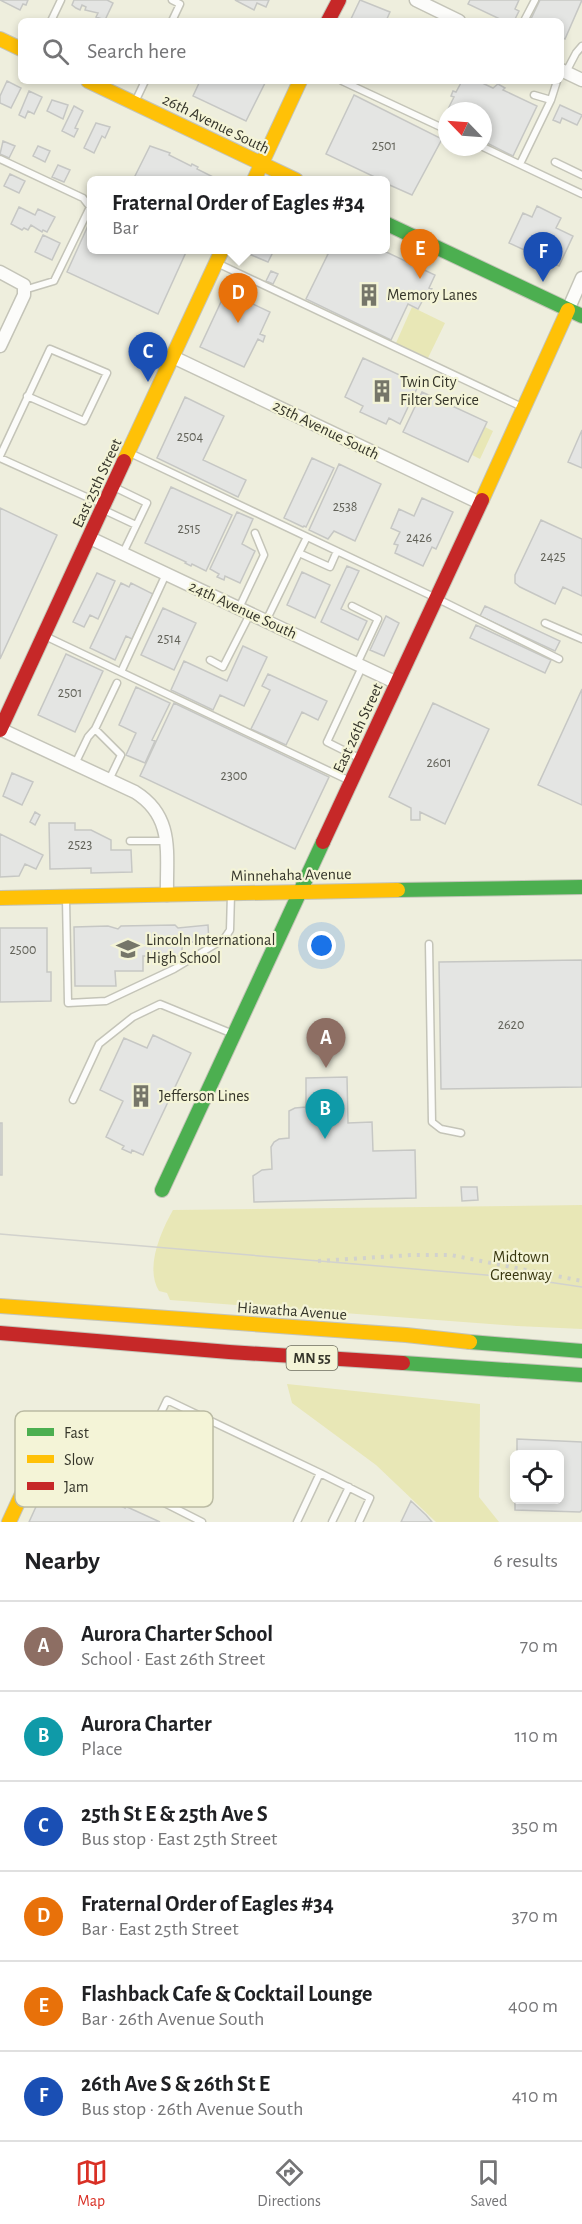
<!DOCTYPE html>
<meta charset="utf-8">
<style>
:root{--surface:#fff;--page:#f6f6f6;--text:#202124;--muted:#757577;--line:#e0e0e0;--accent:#d93025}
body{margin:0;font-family:"Alegreya Sans",sans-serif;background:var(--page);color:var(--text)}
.controls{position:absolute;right:18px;bottom:18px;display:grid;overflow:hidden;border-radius:9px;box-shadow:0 3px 9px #0003}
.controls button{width:54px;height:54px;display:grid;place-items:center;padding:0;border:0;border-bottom:2px solid var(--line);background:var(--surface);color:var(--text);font:30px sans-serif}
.compass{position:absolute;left:438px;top:102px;width:54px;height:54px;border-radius:50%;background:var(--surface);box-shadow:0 3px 9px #0003;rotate:295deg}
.you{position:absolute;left:322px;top:946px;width:21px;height:21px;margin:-15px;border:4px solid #fff;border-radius:50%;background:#1a73e8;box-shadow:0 0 0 9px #1a73e833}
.badge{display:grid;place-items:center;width:39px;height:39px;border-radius:50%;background:var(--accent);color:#fff;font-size:20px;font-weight:700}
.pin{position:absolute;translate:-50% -50px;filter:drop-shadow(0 2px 3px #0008)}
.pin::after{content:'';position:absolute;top:32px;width:21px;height:18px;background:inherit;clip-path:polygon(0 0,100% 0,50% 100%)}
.popup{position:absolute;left:87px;top:176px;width:303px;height:78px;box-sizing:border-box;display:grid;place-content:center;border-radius:9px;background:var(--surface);filter:drop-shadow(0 2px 4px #0005);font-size:20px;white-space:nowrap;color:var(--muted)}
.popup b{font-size:22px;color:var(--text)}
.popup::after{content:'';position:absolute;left:50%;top:100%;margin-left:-12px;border:12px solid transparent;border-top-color:var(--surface)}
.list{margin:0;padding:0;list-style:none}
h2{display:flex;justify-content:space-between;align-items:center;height:78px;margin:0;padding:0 24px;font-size:26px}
h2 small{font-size:20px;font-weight:400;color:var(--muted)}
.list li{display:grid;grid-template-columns:39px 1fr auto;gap:18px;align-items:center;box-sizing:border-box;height:90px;padding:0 24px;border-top:2px solid var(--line)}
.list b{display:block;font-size:22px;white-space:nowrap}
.list p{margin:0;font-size:20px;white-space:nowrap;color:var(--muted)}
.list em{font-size:20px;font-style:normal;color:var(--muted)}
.icon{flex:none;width:33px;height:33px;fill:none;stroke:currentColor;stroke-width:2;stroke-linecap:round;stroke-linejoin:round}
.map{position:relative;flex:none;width:582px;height:1522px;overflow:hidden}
.search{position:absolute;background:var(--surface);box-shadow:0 3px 9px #0003;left:18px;right:18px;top:18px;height:66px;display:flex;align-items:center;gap:15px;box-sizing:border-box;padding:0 21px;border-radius:9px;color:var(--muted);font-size:22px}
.sheet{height:618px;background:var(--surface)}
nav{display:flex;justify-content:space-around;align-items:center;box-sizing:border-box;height:84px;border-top:2px solid var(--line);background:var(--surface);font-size:16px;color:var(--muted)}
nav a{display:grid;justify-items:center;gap:3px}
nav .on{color:var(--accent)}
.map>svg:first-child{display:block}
.green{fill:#e8e7b6}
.building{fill:#e4e5e3;stroke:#c6c7c4;stroke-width:1.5}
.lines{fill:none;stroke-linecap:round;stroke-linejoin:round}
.lane-casing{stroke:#c4c4b8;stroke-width:9}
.street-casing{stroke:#c4c4b8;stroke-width:15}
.fast-casing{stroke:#c4c4b8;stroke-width:16}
.slow-casing{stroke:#c4c4b8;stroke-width:16}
.jam-casing{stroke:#c4c4b8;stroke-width:16}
.lane{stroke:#fcfcfa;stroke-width:6}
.street{stroke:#fcfcfa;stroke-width:12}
.fast{stroke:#4caf50;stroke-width:14}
.slow{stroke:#ffc107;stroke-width:14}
.jam{stroke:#c62828;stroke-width:14}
.tram{stroke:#d2d2cd;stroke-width:1.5}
.rail{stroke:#d2d2cd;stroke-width:4;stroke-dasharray:3 6;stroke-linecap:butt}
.labels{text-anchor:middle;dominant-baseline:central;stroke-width:4.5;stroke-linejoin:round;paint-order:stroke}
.number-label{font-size:14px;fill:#616158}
.shield{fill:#f4f4d7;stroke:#6e6e5e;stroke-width:1.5}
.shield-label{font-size:15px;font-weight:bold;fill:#35352a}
.street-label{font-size:16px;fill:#35352a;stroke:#f4f4d7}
.poi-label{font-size:16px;fill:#35352a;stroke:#f4f4d7;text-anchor:start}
.park-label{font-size:16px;fill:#38360e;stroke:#f4f4d7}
.key{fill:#f4f4d7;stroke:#bbbba3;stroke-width:1.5}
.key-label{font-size:16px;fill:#35352a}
</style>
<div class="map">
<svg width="582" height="1522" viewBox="0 0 582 1522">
<rect width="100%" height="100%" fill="#eed"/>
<path class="green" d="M412 307 445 323 428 358 396 343Z
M485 427 493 431 480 459 472 455Z
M582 1205V1329L517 1326 170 1300 167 1293 159 1291C145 1268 160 1233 173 1210Z
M287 1384 480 1404 479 1497 499 1522H436L376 1465 292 1403Z"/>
<path class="building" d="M0 0H28L26 5 23 4 20 10Z
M74 0H107L113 3 105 20 96 17 98 13 85 10 86 7 82 5 80 10 76 8 72 5Z
M235 0H269L266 7 257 3 254 10Z
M360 0 390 12 386 21H350Z
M470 0H519L515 9 519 11 514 21H504L468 4Z
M540 0H582L565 39 561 37V21H530Z
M7 81 21 88 11 108 0 103V96Z
M200 81H266L246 121 193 96Z
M462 81H478L493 88 498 84 505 88 503 90 537 106 513 156 483 141V111H447L454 97 451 96 453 91 456 92Z
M29 91 42 97 34 114 28 111 25 118 19 115Z
M354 95 442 139 412 195 385 183V180H381L326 154Z
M52 100 68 105 63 119 47 111Z
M560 105 582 115 577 125 562 118 560 123 553 120Z
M74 106 83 111 75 128 78 129 74 137 62 131Z
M96 123 110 127 105 138 102 136 94 153 84 148Z
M3 141 15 146 9 158 0 154Z
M38 146 50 151 45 162 33 156Z
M150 146 170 153 169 155 191 166 192 164 198 167 197 169 219 180H133Z
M58 165 70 170 64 182 52 177Z
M10 174 25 181 19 193 4 186Z
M537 206 561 218 556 228 573 236 559 266 509 243 523 213 532 217Z
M19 207 35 215 38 209 55 217 47 232 43 230 42 232 31 225 28 230 24 228 22 230 11 224Z
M91 219V250H187L158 314 67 272Z
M43 235 60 243 52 260 35 252Z
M251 250H274L268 262 249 254Z
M319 250H382L435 275 429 288 432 289 428 298 425 296 418 309 408 304 391 340 306 299 328 254Z
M271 271 278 274 273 284 266 281Z
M227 289 237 294 236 296 270 312 260 334 265 336 263 342 258 339 244 367 200 347Z
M363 358 419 384 400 424 389 418 386 424 360 412 363 406 345 397Z
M422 392 487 422 468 462 403 432Z
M185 397 224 416 203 460 246 480 238 497 157 458Z
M582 430V468L568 462Z
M312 458 334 468 306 527 304 526 303 527 284 518Z
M339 464 381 484 355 541 334 531 328 539 309 530Z
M171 487 232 515 206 571 192 564 191 566 185 563 186 562 145 543Z
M422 498 453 512 436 549 432 547 423 566 395 553 398 545 394 544 400 532 391 528 399 509 414 516Z
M0 508 57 535 0 659Z
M237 512 253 519 242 544 255 551 240 583 225 576 224 580 217 577 219 574 210 569Z
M541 520 582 539V596L563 587 555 604 520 587 515 583V575Z
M347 566 359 571 341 609 367 621 358 640 321 622Z
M302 572 330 585 315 618 287 605Z
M97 573 115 581 98 619 90 615 84 627 73 622Z
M121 583 129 587 131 583 153 594 132 639 126 636 115 660 90 648Z
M485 606 560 641 555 651 480 616Z
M163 608 196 623 174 670 141 655Z
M386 616 399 623 384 656 370 650Z
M476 625 551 660 545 673 470 638Z
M243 646 267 657 244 706 220 695 213 710 171 690 184 661 227 681Z
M66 654 103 671 75 732 38 715Z
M268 674 327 701 318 720 302 712 286 745 251 729 270 690 262 686Z
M136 687 170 703 152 740 155 741 145 763 126 755 136 733 119 725Z
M582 689V805L538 785Z
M174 703 329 777 295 849 140 776Z
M433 703 489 729 445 824 420 812V820H411V808L389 797Z
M12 773 33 782 22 805 3 796Z
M35 812 40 815 35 825 30 822Z
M49 823H75V830H91L111 840V850H131L132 872 91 873V868L50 869Z
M0 834 43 855 36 869 25 864 19 876 0 877Z
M175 925 178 928 208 925 209 942H182V956H143V971H115L116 986H75L74 927 108 926 118 929 121 926Z
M0 928H47V972H51V1001L0 1002Z
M582 960V1087L441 1089 439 962Z
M153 1035 191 1053 143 1155 132 1150 131 1153 122 1149 124 1146 106 1137 123 1101 100 1090 124 1038 147 1048Z
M347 1077 348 1123 372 1122 373 1151 415 1150 416 1198 254 1202 253 1176 262 1170 272 1169 271 1147 274 1142 279 1139 289 1138V1111L295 1108 306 1107V1078Z
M0 1123H2V1175H0Z
M461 1187H477L478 1200 462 1201Z
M517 1439 582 1442V1510L580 1512 515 1510V1500H560V1454H517Z
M53 1472 125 1508V1506L160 1522H29L40 1498 50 1503 54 1495 44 1491Z
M411 1501 426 1515 432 1522H401Z"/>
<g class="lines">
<g class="lane-casing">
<path id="lane" d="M172 0 180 4 172 21
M51 21 61 0
M524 21 535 0
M566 72 576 53 582 46
M342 81 447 130
M534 95 551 100
M135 102 145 81
M483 147 582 194
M0 159 83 198 90 207 54 281 24 290
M555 162 582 175
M520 164 551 100 557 81
M219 264 522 407
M130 453 436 598 559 659
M0 456 50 349 107 373 84 421 27 396
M0 458 102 504
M114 487 147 503 123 553
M104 510 136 525
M299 553 307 537
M352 606 378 619 357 664
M239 608 264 555 255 533
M266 621 299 553 330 567 337 551
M545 623 582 639
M45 636 350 781
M210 660 223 667 250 614
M121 672 166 574
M95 729 121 755 109 780
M359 758 327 742 362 667
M75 764 88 737 95 729 117 683
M130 841H166
M66 899 68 1003 106 1001 174 969 224 939 230 930 231 894
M429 944 432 1122 441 1129 461 1133
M73 1100 99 1044 133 1017 160 1004 233 1034
M320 1473 370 1498 359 1522
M202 1522 127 1484 167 1400 320 1473 297 1522
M332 1522 349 1487"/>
</g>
<g class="street-casing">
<path id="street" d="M416 0 459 21
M561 70 582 80
M0 272 24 285V295L0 346
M568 310 582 278
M173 357 480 503
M90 538 397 683
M0 729 135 792C175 817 166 854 167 895"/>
</g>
<g class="fast-casing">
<path id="fast" d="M385 223 582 316
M398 890 582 887
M162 1190 323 842
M470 1342 582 1351
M403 1363 582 1375"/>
</g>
<g class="slow-casing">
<path id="slow" d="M0 39 21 49
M88 81 296 180
M254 180 300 81
M124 461 222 250
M482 500 568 310
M0 898 398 890
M0 1306 406 1335 470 1342
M9 1522 55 1422"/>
</g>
<g class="jam-casing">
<path id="jam" d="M328 21 339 0
M0 730 124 461
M323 842 482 500
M0 1333 229 1352 403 1363"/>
</g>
<use href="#lane" class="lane"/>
<use href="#street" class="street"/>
<use href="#fast" class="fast"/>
<use href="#slow" class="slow"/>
<use href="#jam" class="jam"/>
<path class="tram" d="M0 1234 521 1278 582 1287"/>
<path class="rail" d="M318 1261 412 1255H451L582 1281"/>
</g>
<defs>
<g id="building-bare" transform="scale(1.8)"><path d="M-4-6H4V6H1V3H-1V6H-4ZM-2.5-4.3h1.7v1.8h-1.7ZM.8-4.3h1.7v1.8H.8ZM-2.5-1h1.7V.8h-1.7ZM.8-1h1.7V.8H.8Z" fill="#767669" stroke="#f4f4d7" stroke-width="2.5" paint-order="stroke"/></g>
<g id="school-bare" transform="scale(1.8)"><path d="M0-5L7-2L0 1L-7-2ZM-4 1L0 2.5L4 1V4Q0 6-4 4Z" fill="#767669" stroke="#f4f4d7" stroke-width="2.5" paint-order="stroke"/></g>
</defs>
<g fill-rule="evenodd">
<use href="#building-bare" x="369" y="295"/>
<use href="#building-bare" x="382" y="391"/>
<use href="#school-bare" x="128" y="949"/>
<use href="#building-bare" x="141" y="1096"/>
</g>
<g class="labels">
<g class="number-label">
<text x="384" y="146">2501</text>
<text x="190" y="437">2504</text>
<text x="345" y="507">2538</text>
<text x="189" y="529">2515</text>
<text x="419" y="538">2426</text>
<text x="553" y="557">2425</text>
<text x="169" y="639">2514</text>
<text x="70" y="693">2501</text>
<text x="439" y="763">2601</text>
<text x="234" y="776">2300</text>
<text x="80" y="845">2523</text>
<text x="23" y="950">2500</text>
<text x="511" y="1025">2620</text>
</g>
<rect class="shield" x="286.5" y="1346" width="51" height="24" rx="4.5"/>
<g class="shield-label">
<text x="312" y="1358">MN 55</text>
</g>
<g class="street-label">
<text transform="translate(216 124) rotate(26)">26th Avenue South</text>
<text transform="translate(326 430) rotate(26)">25th Avenue South</text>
<text transform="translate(97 483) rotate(-65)">East 25th Street</text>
<text transform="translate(243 610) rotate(25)">24th Avenue South</text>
<text transform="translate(358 728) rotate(-65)">East 26th Street</text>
<text transform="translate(291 875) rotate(-1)">Minnehaha Avenue</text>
<text transform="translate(292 1311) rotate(4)">Hiawatha Avenue</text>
</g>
<g class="poi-label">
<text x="387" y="295">Memory Lanes</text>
<text x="400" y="382">Twin City<tspan x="400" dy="18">Filter Service</tspan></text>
<text x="146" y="940">Lincoln International<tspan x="146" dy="18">High School</tspan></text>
<text x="159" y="1096">Jefferson Lines</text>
</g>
<g class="park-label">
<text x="521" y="1257">Midtown<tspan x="521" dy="18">Greenway</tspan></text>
</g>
</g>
<rect x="15" y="1411" width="198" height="96" rx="9" class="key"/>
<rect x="27" y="1428" width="27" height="8" fill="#4caf50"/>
<rect x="27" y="1455" width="27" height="8" fill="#ffc107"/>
<rect x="27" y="1482" width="27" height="8" fill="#c62828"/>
<g class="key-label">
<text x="64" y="1438">Fast</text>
<text x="64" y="1465">Slow</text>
<text x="64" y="1492">Jam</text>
</g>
</svg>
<div class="controls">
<button><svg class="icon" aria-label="locate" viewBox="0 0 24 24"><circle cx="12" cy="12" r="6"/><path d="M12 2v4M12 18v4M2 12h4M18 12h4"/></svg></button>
</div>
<svg class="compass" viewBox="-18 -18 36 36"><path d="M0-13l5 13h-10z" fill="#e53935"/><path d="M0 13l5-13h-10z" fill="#757577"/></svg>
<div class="you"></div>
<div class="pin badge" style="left:326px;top:1068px;background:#8d6e63">A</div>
<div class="pin badge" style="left:325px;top:1139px;background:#0f9aa8">B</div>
<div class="pin badge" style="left:148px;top:382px;background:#1a4fb4">C</div>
<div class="pin badge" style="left:238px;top:323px;background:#e8710a">D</div>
<div class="popup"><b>Fraternal Order of Eagles #34</b>Bar</div>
<div class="pin badge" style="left:420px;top:279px;background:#e8710a">E</div>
<div class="pin badge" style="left:543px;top:282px;background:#1a4fb4">F</div>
<div class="search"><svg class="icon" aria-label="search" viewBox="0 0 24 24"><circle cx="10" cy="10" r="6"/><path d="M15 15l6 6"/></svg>Search here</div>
</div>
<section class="sheet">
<h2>Nearby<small>6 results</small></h2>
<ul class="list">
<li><span class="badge" style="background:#8d6e63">A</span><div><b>Aurora Charter School</b><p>School · East 26th Street</p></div><em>70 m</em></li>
<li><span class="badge" style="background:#0f9aa8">B</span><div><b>Aurora Charter</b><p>Place</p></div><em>110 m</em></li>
<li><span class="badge" style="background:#1a4fb4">C</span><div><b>25th St E &amp; 25th Ave S</b><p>Bus stop · East 25th Street</p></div><em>350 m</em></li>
<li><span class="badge" style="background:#e8710a">D</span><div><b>Fraternal Order of Eagles #34</b><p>Bar · East 25th Street</p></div><em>370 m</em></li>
<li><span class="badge" style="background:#e8710a">E</span><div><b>Flashback Cafe &amp; Cocktail Lounge</b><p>Bar · 26th Avenue South</p></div><em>400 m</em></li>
<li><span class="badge" style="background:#1a4fb4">F</span><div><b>26th Ave S &amp; 26th St E</b><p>Bus stop · 26th Avenue South</p></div><em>410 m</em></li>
</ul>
</section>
<nav>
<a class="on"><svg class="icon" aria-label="map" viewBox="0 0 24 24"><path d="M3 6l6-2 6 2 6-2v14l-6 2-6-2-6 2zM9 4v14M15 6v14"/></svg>Map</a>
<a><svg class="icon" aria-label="directions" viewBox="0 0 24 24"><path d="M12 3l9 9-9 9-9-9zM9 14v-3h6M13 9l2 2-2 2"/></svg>Directions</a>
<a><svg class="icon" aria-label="saved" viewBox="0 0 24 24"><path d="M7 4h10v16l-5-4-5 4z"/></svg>Saved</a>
</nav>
